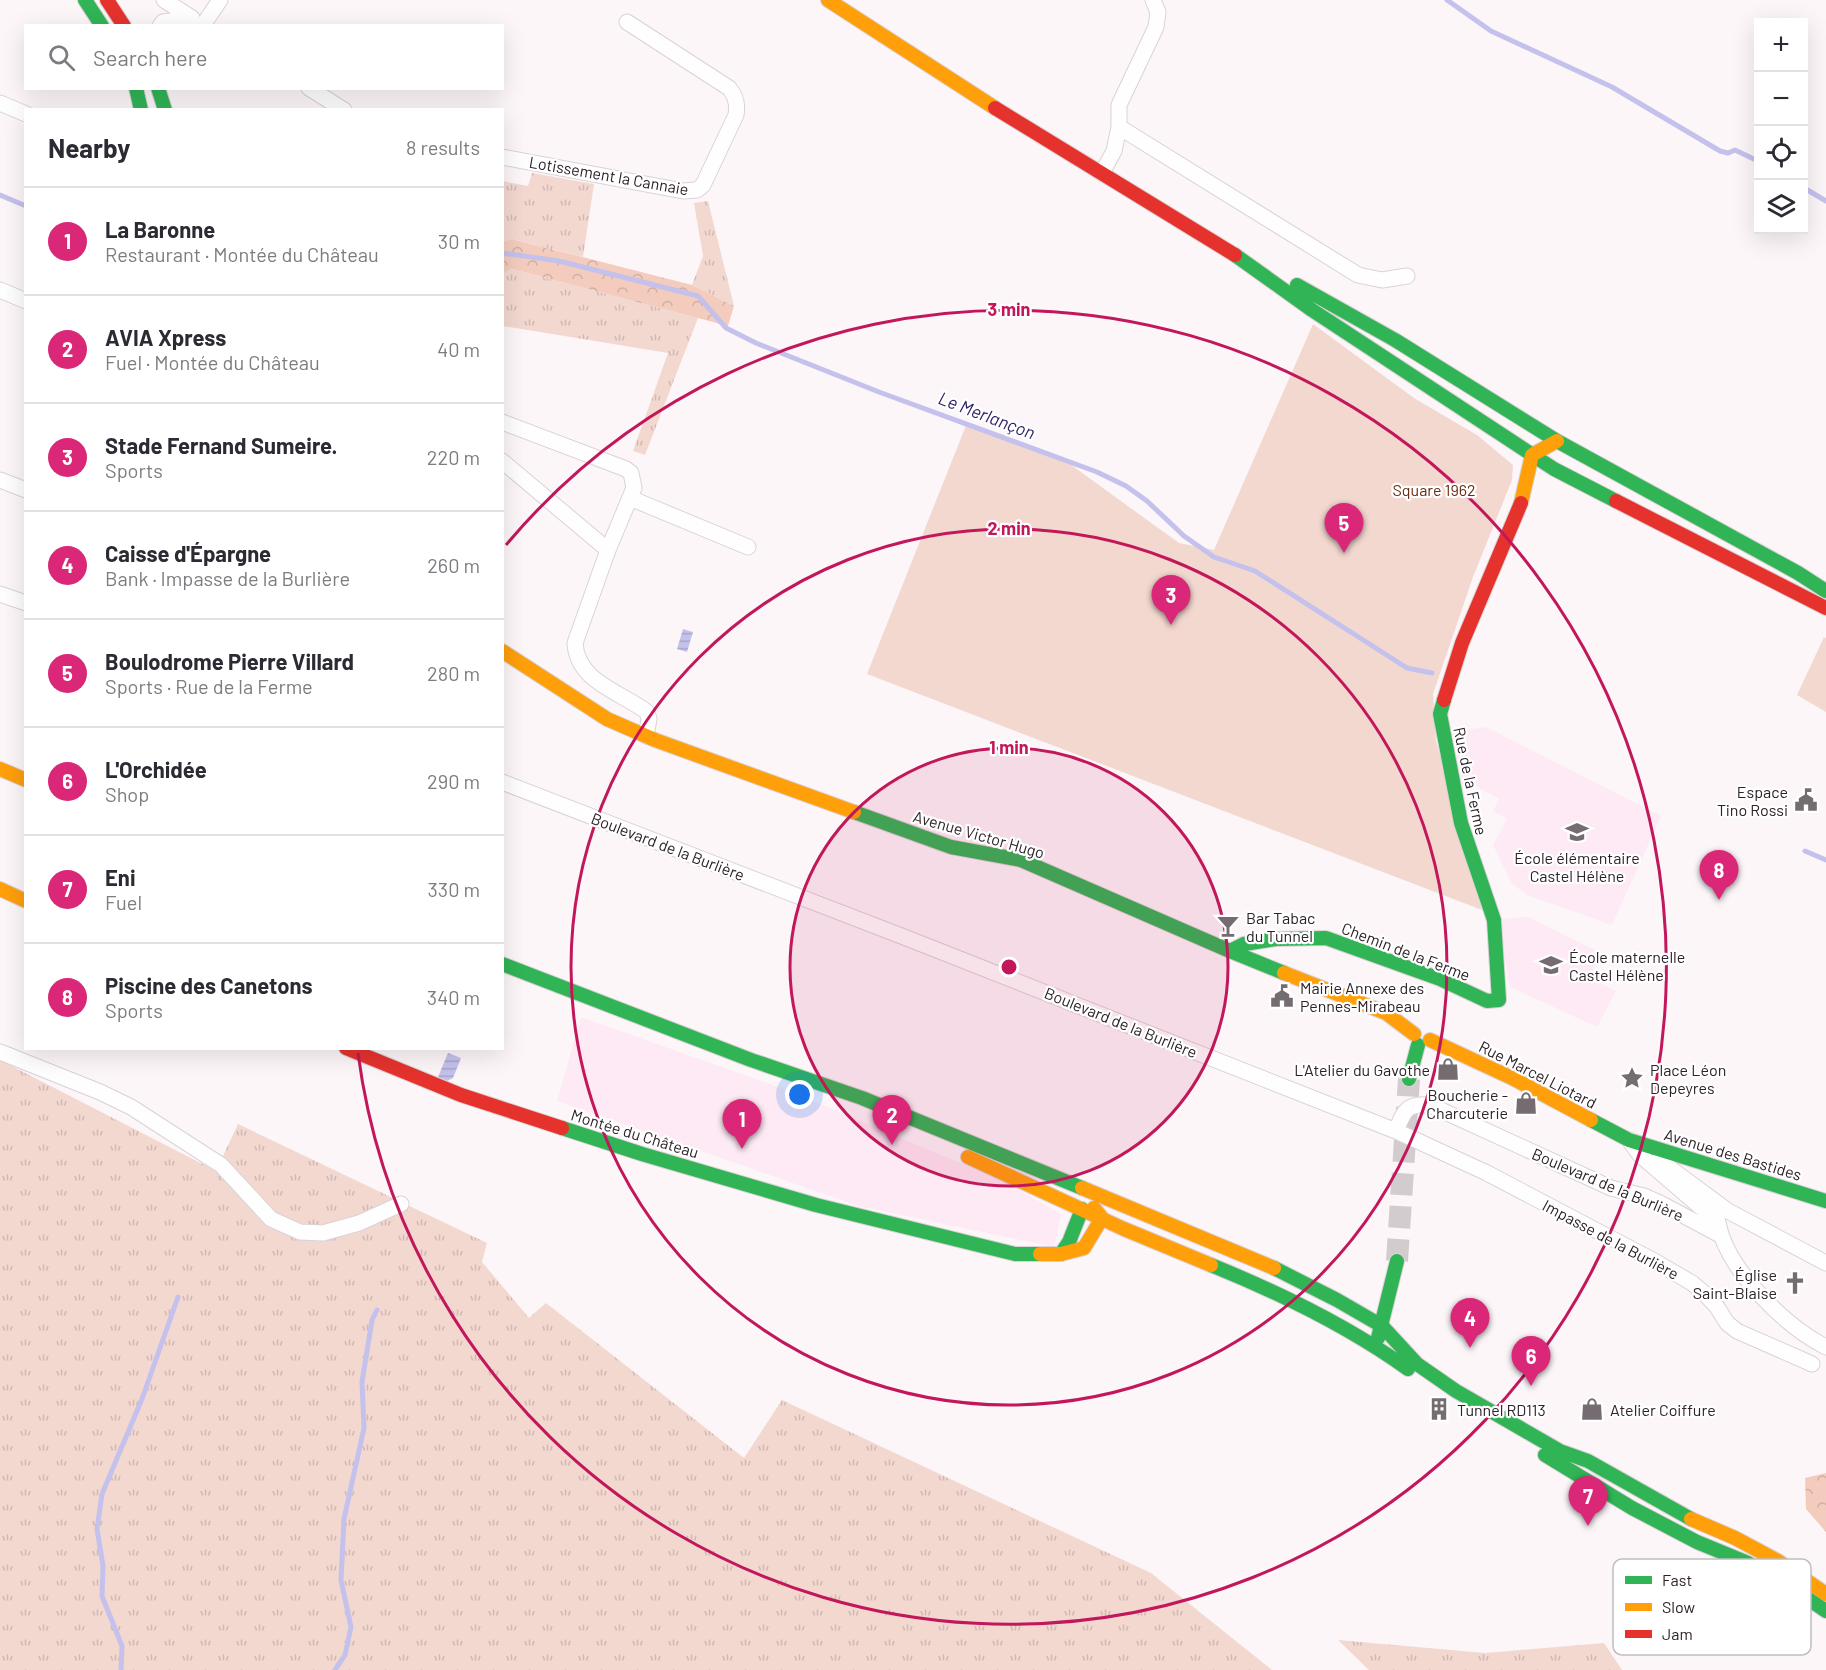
<!DOCTYPE html>
<meta charset="utf-8">
<style>
:root{--surface:#fff;--page:#f7f7f7;--text:#2b2b33;--muted:#7c7c81;--line:#e1e1e2;--accent:#db2777}
body{margin:0;font-family:Barlow,sans-serif;background:var(--page);color:var(--text)}
.controls{position:absolute;right:18px;top:18px;display:grid;overflow:hidden;border-radius:0px;box-shadow:0 6px 24px #0002}
.controls button{width:54px;height:54px;display:grid;place-items:center;padding:0;border:0;border-bottom:2px solid var(--line);background:var(--surface);color:var(--text);font:30px sans-serif}
.you{position:absolute;left:800px;top:1095px;width:21px;height:21px;margin:-15px;border:4px solid #fff;border-radius:50%;background:#1a73e8;box-shadow:0 0 0 9px #1a73e833}
.badge{display:grid;place-items:center;width:39px;height:39px;border-radius:50%;background:var(--accent);color:#fff;font-size:20px;font-weight:700}
.pin{position:absolute;translate:-50% -50px;filter:drop-shadow(0 2px 3px #0008)}
.pin::after{content:'';position:absolute;top:32px;width:21px;height:18px;background:inherit;clip-path:polygon(0 0,100% 0,50% 100%)}
.list{margin:0;padding:0;list-style:none}
h2{display:flex;justify-content:space-between;align-items:center;height:78px;margin:0;padding:0 24px;font-size:26px}
h2 small{font-size:20px;font-weight:400;color:var(--muted)}
.list li{display:grid;grid-template-columns:39px 1fr auto;gap:18px;align-items:center;box-sizing:border-box;height:108px;padding:0 24px;border-top:2px solid var(--line)}
.list b{display:block;font-size:22px;white-space:nowrap}
.list p{margin:0;font-size:20px;white-space:nowrap;color:var(--muted)}
.list em{font-size:20px;font-style:normal;color:var(--muted)}
.icon{flex:none;width:33px;height:33px;fill:none;stroke:currentColor;stroke-width:2;stroke-linecap:round;stroke-linejoin:round}
.map{position:relative;flex:none;width:1826px;height:1670px;overflow:hidden}
.search{position:absolute;background:var(--surface);box-shadow:0 6px 24px #0002;left:24px;top:24px;width:480px;height:66px;display:flex;align-items:center;gap:15px;box-sizing:border-box;padding:0 21px;border-radius:0px;color:var(--muted);font-size:22px}
.panel{position:absolute;background:var(--surface);box-shadow:0 6px 24px #0002;left:24px;top:108px;width:480px;height:942px;border-radius:0px}
.map>svg:first-child{display:block}
.built{fill:#fdeaf4}
.grass{fill:url(#grass-tufts)}
.forest{fill:url(#forest-crowns)}
.green{fill:#f3d8d0}
.water{fill:url(#water-rules)}
.lines{fill:none;stroke-linecap:round;stroke-linejoin:round}
.stream{stroke:#c4c1ec;stroke-width:5}
.secondary-tunnel{stroke:#d3cccf;stroke-width:22;stroke-dasharray:22 11;stroke-linecap:butt}
.street-casing{stroke:#dad2d6;stroke-width:17}
.fast-casing{stroke:#dad2d6;stroke-width:16}
.slow-casing{stroke:#dad2d6;stroke-width:16}
.jam-casing{stroke:#dad2d6;stroke-width:16}
.street{stroke:#fffefe;stroke-width:15}
.fast{stroke:#30b455;stroke-width:14}
.slow{stroke:#ff9f0a;stroke-width:14}
.jam{stroke:#e5322d;stroke-width:14}
.ring{fill:none;stroke:#c2185b;stroke-width:3}
.labels{text-anchor:middle;dominant-baseline:central;stroke-width:4.5;stroke-linejoin:round;paint-order:stroke}
.street-label{font-size:16px;fill:#2d2228;stroke:#fff}
.park-label{font-size:16px;fill:#672c10;stroke:#fff}
.poi-label{font-size:16px;fill:#2d2228;stroke:#fff;text-anchor:start}
.water-label{font-size:18px;font-style:italic;fill:#2a1d62;stroke:#fff}
.key{fill:#fff;stroke:#c0bdbe;stroke-width:1.5}
.key-label{font-size:16px;fill:#2d2228}
.centre{fill:#c2185b;stroke:#fff;stroke-width:3}
.ring-label{font-size:18px;text-anchor:middle;font-weight:bold;fill:#c2185b;stroke:#fff;stroke-width:4.5;stroke-linejoin:round;paint-order:stroke}
</style>
<div class="map">
<svg width="1826" height="1670" viewBox="0 0 1826 1670">
<defs>
<pattern id="grass-tufts" width="24" height="20" patternUnits="userSpaceOnUse" patternTransform="scale(1.5)"><rect width="24" height="20" fill="#f3d8d0"/><path d="M3 7l-1-3M5 7V3M7 7l1-3M15 17l-1-3M17 17v-4M19 17l1-3" fill="none" stroke="#d1b9b3"/></pattern>
<pattern id="forest-crowns" width="20" height="18" patternUnits="userSpaceOnUse" patternTransform="scale(1.5)"><rect width="20" height="18" fill="#f3ccbe"/><path d="M2 6a3 3 0 1 1 6 0M12 15a3 3 0 1 1 6 0" fill="none" stroke="#d1afa3"/></pattern>
<pattern id="water-rules" width="6" height="5" patternUnits="userSpaceOnUse" patternTransform="scale(1.5)"><rect width="6" height="5" fill="#c4c1ec"/><path d="M0 2.5h6" fill="none" stroke="#a9a6ca"/></pattern>
</defs>
<rect width="100%" height="100%" fill="#fcf6f9"/>
<path class="built" d="M1486 727 1661 816 1612 925 1527 895 1512 884 1493 845 1507 819 1493 811 1499 799 1474 785 1463 788 1452 732Z
M1528 917 1601 953 1589 978 1616 991 1597 1027 1510 987 1504 953 1502 919Z
M581 1017 792 1092 1005 1182 1061 1214 1054 1247 859 1206 557 1101Z"/>
<path class="grass" d="M532 173 594 184 583 257 513 239 503 241 502 181 528 186Z
M708 201 734 306 692 285 703 256 694 203Z
M512 269 698 318 645 455 633 451 668 353 503 326V273Z
M0 1060 216 1171 238 1124 487 1243 482 1262 529 1318 546 1303 744 1458 782 1400 1151 1573 1272 1670H0Z
M1338 1640 1485 1653 1604 1643 1622 1670H1369Z"/>
<path class="forest" d="M512 239 692 285 734 306 728 326 512 269 503 273V241Z
M1826 1473V1532L1806 1509 1805 1478Z"/>
<path class="green" d="M1313 324 1414 398 1477 435 1513 465 1512 480 1473 577 1433 694 1436 741 1482 910 867 674 967 423 1067 462 1179 543 1214 550Z
M1824 637 1826 638V712L1797 695Z"/>
<path class="water" d="M683 629 693 632 687 652 677 649Z
M448 1053 461 1058 453 1078 447 1081 438 1077Z"/>
<g class="lines">
<path class="stream" d="M1447 0 1491 31 1612 87 1720 151 1728 153 1735 150 1758 161
M1804 188 1826 201
M0 195 26 206
M502 253 559 261 698 296 726 328 756 343 879 392 1097 472 1126 486 1147 501 1184 536 1214 557 1255 571 1407 668 1432 673
M1805 851 1826 860
M121 1670 122 1646 102 1596 103 1566 97 1529 102 1494 142 1399 178 1297
M335 1670 345 1655 351 1627 341 1580 344 1519 364 1428 362 1382 372 1320 377 1310"/>
<path class="secondary-tunnel" d="M1397 1261 1409 1079"/>
<g class="street-casing">
<path id="street" d="M203 25 220 0
M160 26 163 22 192 18 164 0
M309 88 344 110
M0 103 26 114
M1119 127V105L1156 27 1158 12 1153 0
M502 157 683 191 697 190 703 185 736 115C738 104 736 96 729 88L627 22
M1102 173 1114 151 1119 127 1358 275 1382 280 1407 276
M0 290 26 301
M502 422 626 469 631 473 634 488 608 550 575 643C577 682 621 692 647 712L649 719 646 736
M502 461 608 550
M0 480 26 490
M630 498 748 547
M0 594 26 603
M502 782 904 937 1396 1131C1404 1111 1406 1103 1430 1105L1611 1188 1644 1196 1660 1203 1720 1235
M0 1052 100 1092 131 1107 221 1165 271 1219 300 1232 323 1233 359 1223 401 1204
M1396 1131 1487 1173 1656 1262 1692 1283 1705 1294 1717 1307 1727 1323 1737 1331 1812 1364
M1629 1140 1640 1155 1718 1222C1726 1269 1785 1326 1826 1347
M1659 1160 1728 1211 1826 1263"/>
</g>
<g class="fast-casing">
<path id="fast" d="M85 0 102 26
M136 88 141 110
M158 88 165 110
M1235 255 1312 310 1554 469 1616 501
M1297 285 1395 340 1557 441 1798 573 1826 591
M854 812 951 847 1021 860 1230 951 1284 973
M1230 951 1244 944 1276 939 1326 938 1440 979 1487 1001 1499 1000 1494 920 1461 823 1440 714 1444 700
M502 964 751 1060 862 1098 1082 1188
M1409 1079 1418 1045
M1591 1120 1629 1140 1826 1201
M562 1128 642 1154 816 1205 1015 1254H1040
M1061 1254 1069 1242 1082 1209
M1211 1265C1280 1293 1348 1326 1408 1369
M1274 1268 1337 1300 1382 1326 1417 1364 1456 1391 1560 1451 1588 1461 1691 1519
M1378 1338 1397 1261
M1545 1455 1632 1508 1697 1542 1748 1563 1792 1588 1826 1611"/>
</g>
<g class="slow-casing">
<path id="slow" d="M828 0 995 108
M1521 503 1532 455 1557 441
M502 651 607 719 655 740 854 812
M0 769 26 780
M0 889 26 901
M1284 973 1386 1013 1414 1034
M1430 1040 1512 1078 1591 1120
M968 1157 1124 1229 1211 1265
M1082 1188 1274 1268
M1040 1254H1061L1084 1248 1102 1218 1094 1208
M1691 1519 1735 1538 1778 1561 1826 1594"/>
</g>
<g class="jam-casing">
<path id="jam" d="M107 0 124 26
M995 108 1235 255
M1616 501 1826 608
M1444 700 1462 643 1521 503
M346 1048 461 1095 562 1128"/>
</g>
<use href="#street" class="street"/>
<use href="#fast" class="fast"/>
<use href="#slow" class="slow"/>
<use href="#jam" class="jam"/>
</g>
<circle cx="1009" cy="967" r="219" fill="#c2185b" fill-opacity=".12"/>
<g class="ring">
<circle cx="1009" cy="967" r="219"/>
<circle cx="1009" cy="967" r="438"/>
<path d="M506 545A657 657 0 1 1 358 1053"/>
</g>
<defs>
<g id="civic-bare" transform="scale(1.8)"><path d="M-.6-6.5H3V-4.5H.6V-3L4-1V1h2V6H-6V1h2V-1L-.6-3ZM-1.2 2.5V6h2.4V2.5Z" fill="#756c71" stroke="#fff" stroke-width="2.5" paint-order="stroke"/></g>
<g id="school-bare" transform="scale(1.8)"><path d="M0-5L7-2L0 1L-7-2ZM-4 1L0 2.5L4 1V4Q0 6-4 4Z" fill="#756c71" stroke="#fff" stroke-width="2.5" paint-order="stroke"/></g>
<g id="bar-bare" transform="scale(1.8)"><path d="M-6-5H6L.8 .8V4.5H3.5V6h-7V4.5H-.8V.8Z" fill="#756c71" stroke="#fff" stroke-width="2.5" paint-order="stroke"/></g>
<g id="shop-bare" transform="scale(1.8)"><path d="M-5-2.5h2.3a2.7 3.5 0 0 1 5.4 0H5L5.5 6h-11ZM-1.5-2.5h3a1.5 2.3 0 0 0-3 0Z" fill="#756c71" stroke="#fff" stroke-width="2.5" paint-order="stroke"/></g>
<g id="sight-bare" transform="scale(1.8)"><path d="M0-6L1.8-2.2L6-1.7L2.9 1.2L3.7 5.4L0 3.3L-3.7 5.4L-2.9 1.2L-6-1.7L-1.8-2.2Z" fill="#756c71" stroke="#fff" stroke-width="2.5" paint-order="stroke"/></g>
<g id="church-bare" transform="scale(1.8)"><path d="M-1.2-6h2.4v3.5h3.3v2.4h-3.3V6h-2.4V-.1h-3.3v-2.4h3.3Z" fill="#756c71" stroke="#fff" stroke-width="2.5" paint-order="stroke"/></g>
<g id="building-bare" transform="scale(1.8)"><path d="M-4-6H4V6H1V3H-1V6H-4ZM-2.5-4.3h1.7v1.8h-1.7ZM.8-4.3h1.7v1.8H.8ZM-2.5-1h1.7V.8h-1.7ZM.8-1h1.7V.8H.8Z" fill="#756c71" stroke="#fff" stroke-width="2.5" paint-order="stroke"/></g>
</defs>
<g fill-rule="evenodd">
<use href="#civic-bare" x="1806" y="800"/>
<use href="#school-bare" x="1577" y="832"/>
<use href="#bar-bare" x="1228" y="926"/>
<use href="#school-bare" x="1551" y="965"/>
<use href="#civic-bare" x="1282" y="996"/>
<use href="#shop-bare" x="1448" y="1069"/>
<use href="#sight-bare" x="1632" y="1078"/>
<use href="#shop-bare" x="1526" y="1103"/>
<use href="#church-bare" x="1795" y="1283"/>
<use href="#building-bare" x="1439" y="1409"/>
<use href="#shop-bare" x="1592" y="1409"/>
</g>
<g class="labels">
<g class="street-label">
<text transform="translate(609 175) rotate(10)">Lotissement la Cannaie</text>
<text transform="translate(1471 781) rotate(78)">Rue de la Ferme</text>
<text transform="translate(979 834) rotate(16)">Avenue Victor Hugo</text>
<text transform="translate(668 846) rotate(21)">Boulevard de la Burlière</text>
<text transform="translate(1406 951) rotate(21)">Chemin de la Ferme</text>
<text transform="translate(1121 1022) rotate(22)">Boulevard de la Burlière</text>
<text transform="translate(1538 1074) rotate(27)">Rue Marcel Liotard</text>
<text transform="translate(635 1133) rotate(17)">Montée du Château</text>
<text transform="translate(1733 1154) rotate(17)">Avenue des Bastides</text>
<text transform="translate(1608 1184) rotate(23)">Boulevard de la Burlière</text>
<text transform="translate(1611 1239) rotate(28)">Impasse de la Burlière</text>
</g>
<g class="park-label">
<text x="1434" y="489">Square 1962</text>
</g>
<g class="poi-label">
<text x="1788" y="791" text-anchor="end">Espace<tspan x="1788" dy="18">Tino Rossi</tspan></text>
<text x="1577" y="857" text-anchor="middle">École élémentaire<tspan x="1577" dy="18">Castel Hélène</tspan></text>
<text x="1246" y="917">Bar Tabac<tspan x="1246" dy="18">du Tunnel</tspan></text>
<text x="1569" y="956">École maternelle<tspan x="1569" dy="18">Castel Hélène</tspan></text>
<text x="1300" y="987">Mairie Annexe des<tspan x="1300" dy="18">Pennes-Mirabeau</tspan></text>
<text x="1430" y="1069" text-anchor="end">L'Atelier du Gavothe</text>
<text x="1650" y="1069">Place Léon<tspan x="1650" dy="18">Depeyres</tspan></text>
<text x="1508" y="1094" text-anchor="end">Boucherie -<tspan x="1508" dy="18">Charcuterie</tspan></text>
<text x="1777" y="1274" text-anchor="end">Église<tspan x="1777" dy="18">Saint-Blaise</tspan></text>
<text x="1457" y="1409">Tunnel RD113</text>
<text x="1610" y="1409">Atelier Coiffure</text>
</g>
<g class="water-label">
<text transform="translate(987 415) rotate(21)">Le Merlançon</text>
</g>
</g>
<rect x="1613" y="1559" width="198" height="96" rx="9" class="key"/>
<rect x="1625" y="1576" width="27" height="8" fill="#30b455"/>
<rect x="1625" y="1603" width="27" height="8" fill="#ff9f0a"/>
<rect x="1625" y="1630" width="27" height="8" fill="#e5322d"/>
<g class="key-label">
<text x="1662" y="1586">Fast</text>
<text x="1662" y="1613">Slow</text>
<text x="1662" y="1640">Jam</text>
</g>
<circle cx="1009" cy="967" r="9" class="centre"/>
<g class="ring-label">
<text x="1009" y="316">3 min</text>
<text x="1009" y="535">2 min</text>
<text x="1009" y="754">1 min</text>
</g>
</svg>
<div class="controls">
<button>+</button>
<button>−</button>
<button><svg class="icon" aria-label="locate" viewBox="0 0 24 24"><circle cx="12" cy="12" r="6"/><path d="M12 2v4M12 18v4M2 12h4M18 12h4"/></svg></button>
<button><svg class="icon" aria-label="layers" viewBox="0 0 24 24"><path d="M12 4l9 5-9 5-9-5zM3 14l9 5 9-5"/></svg></button>
</div>
<div class="you"></div>
<div class="pin badge" style="left:742px;top:1149px">1</div>
<div class="pin badge" style="left:892px;top:1145px">2</div>
<div class="pin badge" style="left:1171px;top:625px">3</div>
<div class="pin badge" style="left:1470px;top:1348px">4</div>
<div class="pin badge" style="left:1344px;top:553px">5</div>
<div class="pin badge" style="left:1531px;top:1386px">6</div>
<div class="pin badge" style="left:1588px;top:1526px">7</div>
<div class="pin badge" style="left:1719px;top:900px">8</div>
<div class="search"><svg class="icon" aria-label="search" viewBox="0 0 24 24"><circle cx="10" cy="10" r="6"/><path d="M15 15l6 6"/></svg>Search here</div>
<section class="panel">
<h2>Nearby<small>8 results</small></h2>
<ul class="list">
<li><span class="badge">1</span><div><b>La Baronne</b><p>Restaurant · Montée du Château</p></div><em>30 m</em></li>
<li><span class="badge">2</span><div><b>AVIA Xpress</b><p>Fuel · Montée du Château</p></div><em>40 m</em></li>
<li><span class="badge">3</span><div><b>Stade Fernand Sumeire.</b><p>Sports</p></div><em>220 m</em></li>
<li><span class="badge">4</span><div><b>Caisse d'Épargne</b><p>Bank · Impasse de la Burlière</p></div><em>260 m</em></li>
<li><span class="badge">5</span><div><b>Boulodrome Pierre Villard</b><p>Sports · Rue de la Ferme</p></div><em>280 m</em></li>
<li><span class="badge">6</span><div><b>L'Orchidée</b><p>Shop</p></div><em>290 m</em></li>
<li><span class="badge">7</span><div><b>Eni</b><p>Fuel</p></div><em>330 m</em></li>
<li><span class="badge">8</span><div><b>Piscine des Canetons</b><p>Sports</p></div><em>340 m</em></li>
</ul>
</section>
</div>
